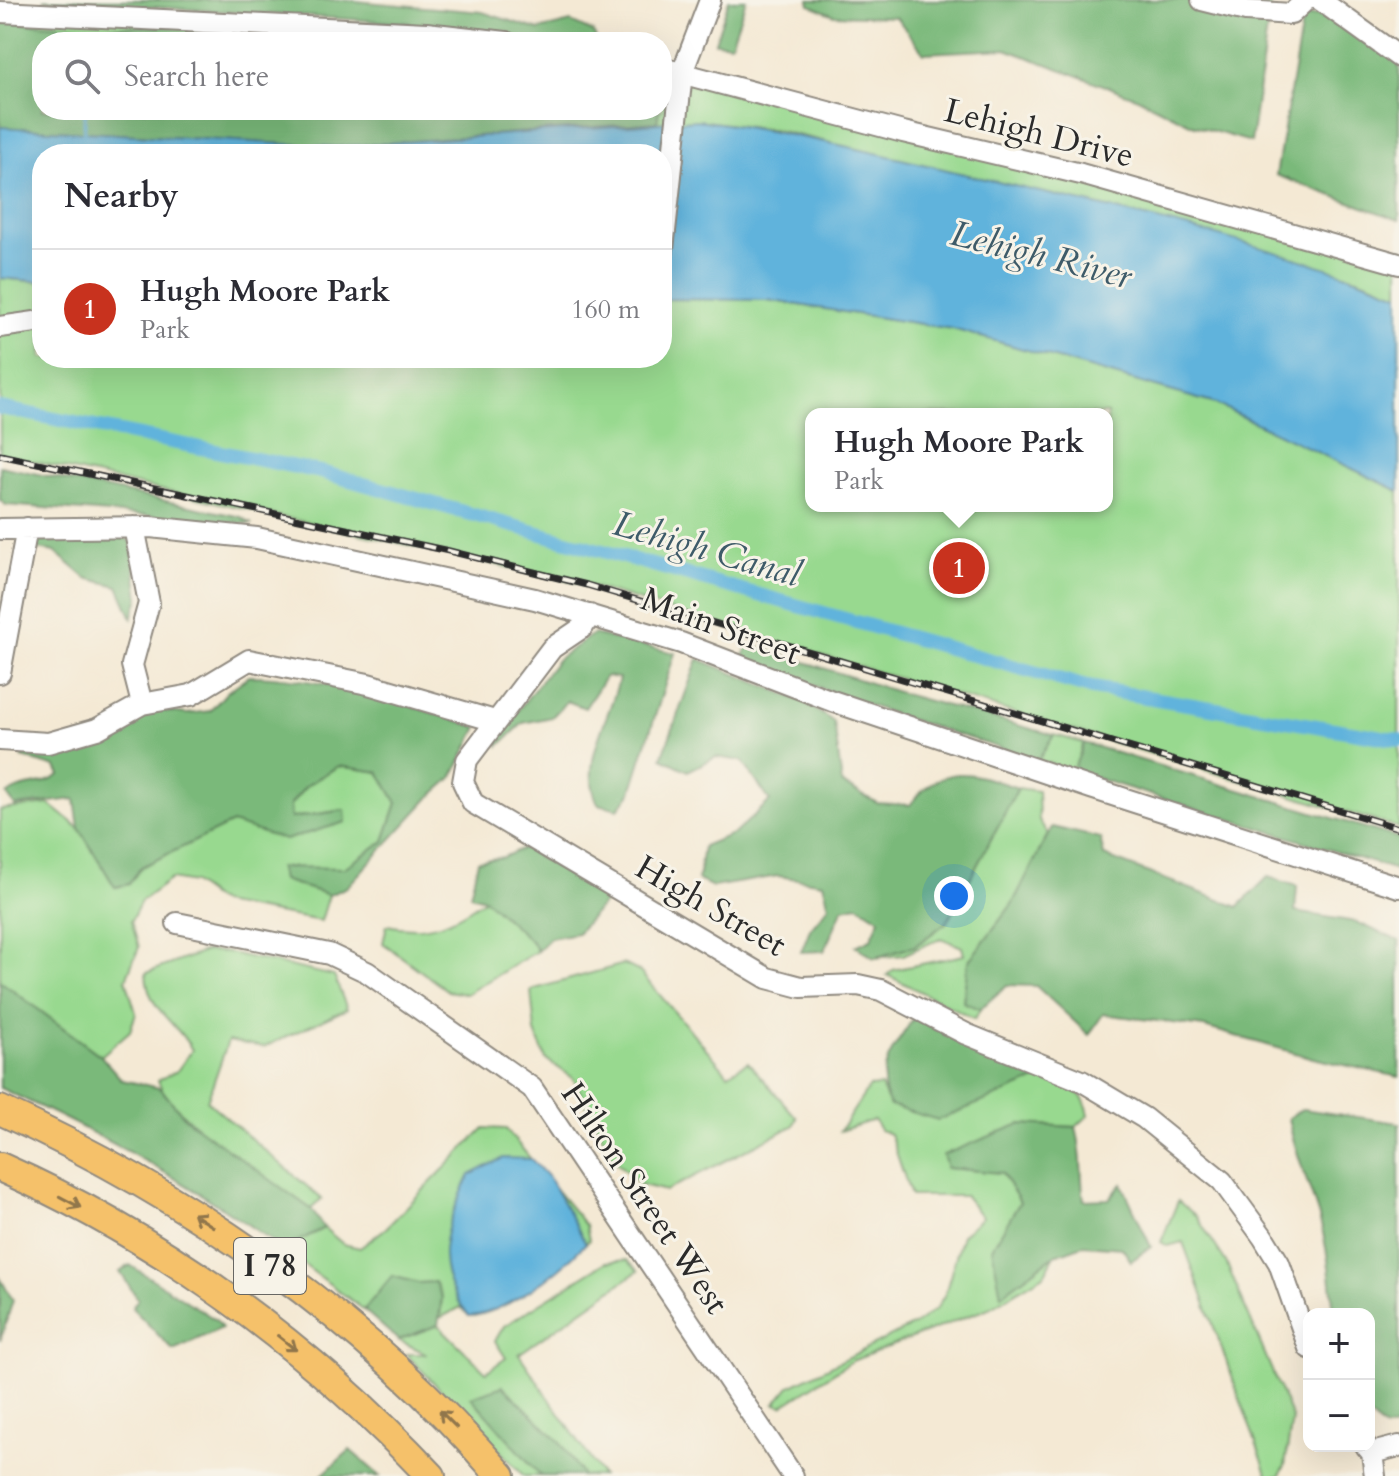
<!DOCTYPE html>
<meta charset="utf-8">
<style>
:root{--surface:#fff;--page:#f7f7f7;--text:#2b2b33;--muted:#7c7c81;--line:#e1e1e2;--accent:#c8321e}
body{margin:0;font-family:Cardo,serif;background:var(--page);color:var(--text)}
.controls{position:absolute;right:24px;bottom:24px;display:grid;overflow:hidden;border-radius:16px;box-shadow:0 8px 32px #0002}
.controls button{width:72px;height:72px;display:grid;place-items:center;padding:0;border:0;border-bottom:2px solid var(--line);background:var(--surface);color:var(--text);font:40px sans-serif}
.you{position:absolute;left:954px;top:896px;width:28px;height:28px;margin:-20px;border:6px solid #fff;border-radius:50%;background:#1a73e8;box-shadow:0 0 0 12px #1a73e833}
.badge{display:grid;place-items:center;width:52px;height:52px;border-radius:50%;background:var(--accent);color:#fff;font-size:26px;font-weight:700}
.pin{position:absolute;translate:-50% -50%;border:4px solid #fff;box-shadow:0 2px 8px #0006}
.popup{position:absolute;left:805px;top:408px;width:308px;height:104px;box-sizing:border-box;display:grid;place-content:center;border-radius:16px;background:var(--surface);filter:drop-shadow(0 2px 6px #0005);font-size:26px;white-space:nowrap;color:var(--muted)}
.popup b{font-size:30px;color:var(--text)}
.popup::after{content:'';position:absolute;left:50%;top:100%;margin-left:-16px;border:16px solid transparent;border-top-color:var(--surface)}
.list{margin:0;padding:0;list-style:none}
h2{display:flex;justify-content:space-between;align-items:center;height:104px;margin:0;padding:0 32px;font-size:34px}
h2 small{font-size:26px;font-weight:400;color:var(--muted)}
.list li{display:grid;grid-template-columns:52px 1fr auto;gap:24px;align-items:center;box-sizing:border-box;height:120px;padding:0 32px;border-top:2px solid var(--line)}
.list b{display:block;font-size:30px;white-space:nowrap}
.list p{margin:0;font-size:26px;white-space:nowrap;color:var(--muted)}
.list em{font-size:26px;font-style:normal;color:var(--muted)}
.icon{flex:none;width:44px;height:44px;fill:none;stroke:currentColor;stroke-width:2;stroke-linecap:round;stroke-linejoin:round}
.map{position:relative;flex:none;width:1399px;height:1476px;overflow:hidden}
.search{position:absolute;background:var(--surface);box-shadow:0 8px 32px #0002;left:32px;top:32px;width:640px;height:88px;display:flex;align-items:center;gap:20px;box-sizing:border-box;padding:0 28px;border-radius:32px;color:var(--muted);font-size:30px}
.panel{position:absolute;background:var(--surface);box-shadow:0 8px 32px #0002;left:32px;top:144px;width:640px;height:224px;border-radius:32px}
.map>svg:first-child{display:block}
.green{fill:#98d98f;stroke:#62825d;stroke-width:2;fill-rule:evenodd}
.forest{fill:#7ab97a;stroke:#527252;stroke-width:2}
.water{fill:#60b3dc;stroke:#466f84;stroke-width:2}
.lines{fill:none;stroke-linecap:round;stroke-linejoin:round}
.stream{stroke:#60b3dc;stroke-width:4}
.canal{stroke:#60b3dc;stroke-width:14}
.minor-casing{stroke:#908a80;stroke-width:24}
.highway-casing{stroke:#908a80;stroke-width:32}
.minor{stroke:#fff;stroke-width:20}
.highway{stroke:#f5c16b;stroke-width:28}
.rail-casing{stroke:#2b2b2b;stroke-width:7}
.rail{stroke:#f7f3e8;stroke-width:4;stroke-dasharray:12;stroke-linecap:butt}
.oneway{stroke:#90764b}
.labels{text-anchor:middle;dominant-baseline:central;stroke-width:6;stroke-linejoin:round;paint-order:stroke}
.shield{fill:#f7f3e8;stroke:#686764;stroke-width:2}
.shield-label{font-size:32px;font-weight:bold;fill:#2b2b2b}
.street-label{font-size:34px;fill:#2b2b2b;stroke:#f7f3e8}
.water-label{font-size:36px;font-style:italic;fill:#3e5b69;stroke:#f7f3e8}
</style>
<div class="map">
<svg width="1399" height="1476" viewBox="0 0 1399 1476">
<rect width="100%" height="100%" fill="#f7f3e8"/>
<filter id="ink" filterUnits="userSpaceOnUse"><feTurbulence type="fractalNoise" baseFrequency=".0125" numOctaves="2"/><feDisplacementMap in="SourceGraphic" scale="16" xChannelSelector="R" yChannelSelector="G"/><feConvolveMatrix kernelMatrix="1 2 1 2 8 2 1 2 1" color-interpolation-filters="sRGB"/></filter>
<filter id="wash" filterUnits="userSpaceOnUse"><feTurbulence type="fractalNoise" baseFrequency=".006" numOctaves="4" result="noise"/><feDisplacementMap in="SourceGraphic" scale="32" xChannelSelector="R" yChannelSelector="G"/><feGaussianBlur stdDeviation="1.8" result="paint"/><feColorMatrix in="noise" values="0 0 0 0 0 0 0 0 0 0 0 0 0 0 0 0 0 1.4 0 .05"/><feComposite in="paint" operator="in"/></filter>
<g filter="url(#wash)">
<rect width="100%" height="100%" fill="#f4e9d4"/>
<path class="green" d="M0 12 205 23 42 42V110H662V68L1399 264V294L1361 279 1138 215 780 131 697 120 336 147 0 127Z
M0 278 42 282V358H662V299L767 300 953 329 1216 404 1399 491V828L587 585 0 454ZM811 414H1107V506H811Z
M1054 735 1084 743 1073 771 1038 760Z
M339 766 379 772 397 803 384 841 344 868 282 880 329 895 321 921 220 903 193 883 171 879 141 901 131 921 139 947 126 979 136 1013 130 1031 101 1056 0 981V810L49 804 79 828 116 887 129 884 141 867 232 823 285 840 345 822V810L290 818V805L306 786Z
M1018 788 1038 791 1039 820 1048 834 1013 903 968 962 963 1001 980 1009 975 1019 887 975 893 970 964 955 962 947 941 938 903 955 874 958 915 946 947 922Z
M485 899 532 942 537 951 466 994 448 991 383 943 387 925C427 934 452 923 485 899Z
M206 951 226 952 334 976 347 1009 264 1047 228 1041 207 1101 322 1199 311 1209C276 1184 169 1118 158 1080L177 1071 192 1050C175 1019 148 1012 146 973Z
M624 964 640 972 728 1074 748 1062 797 1118 793 1126 666 1191 639 1184 613 1158 573 1078 546 1059 535 1032 531 990Z
M1026 1068C1053 1079 1084 1083 1089 1115L1076 1127 1020 1124 947 1168 1002 1173 1020 1202 993 1248 1002 1294 1055 1255 1044 1275 989 1308 852 1361 782 1406 775 1404 790 1386 914 1325 936 1309 945 1294 962 1235 982 1217 965 1196H911L890 1134 880 1130 874 1120 840 1131 869 1087 881 1086 890 1106 1036 1080Z
M484 1128 506 1129 586 1226 589 1240C563 1267 507 1314 469 1316L461 1307 440 1318 442 1297 435 1282 418 1283 392 1276 364 1310 283 1249 324 1228 343 1244 360 1248 386 1228Z
M1178 1201 1196 1216 1226 1262 1292 1418 1285 1466 1279 1476H1268L1183 1242 1168 1246 1161 1242Z
M627 1260 638 1271 519 1354 602 1476H583L559 1441 472 1397 541 1476H524L406 1354H427L398 1340 438 1325 486 1372 506 1358 495 1341 504 1326 606 1262Z"/>
<path class="forest" d="M43 0H343L482 12 539 30 571 22 593 32 598 42H42V110H659L657 122 337 147 0 127V22L93 27 411 23Z
M729 0H746L731 44 715 42Z
M809 0H1271L1251 142 1192 125 1138 98 1006 49 924 53 896 17 834 15 810 5Z
M1318 15 1399 46V220L1276 175 1303 17Z
M0 466 241 517 252 524 6 505 0 500Z
M118 536 131 541 139 598 132 618 118 586 86 578 55 552 32 548 35 537Z
M593 634 675 653 630 795 618 809 598 804C578 762 611 718 619 678L606 676 585 708 567 701 552 717 523 723 499 746 497 737 558 659Z
M749 644 907 695 1054 735 1038 760 902 717 742 660Z
M698 659 802 701 834 722 842 784 877 803 910 805C945 760 971 773 1018 788L947 922 915 946 874 958 856 946 871 939 880 919 858 905 843 908 824 951 801 952 810 929 829 906 823 883 778 876 713 887 698 880 703 846 735 833 770 801 742 761 716 757 688 771 662 758Z
M249 676C328 677 403 704 478 727L452 778 428 799 347 887 329 895 282 880 279 867 344 868 384 841 397 803 379 772 338 766 306 786 290 805 291 818 345 810 346 822 285 840 232 823 141 867 129 884 115 887 79 828 75 799 15 806 7 795C21 782 42 788 60 775L56 767 22 757 26 751 128 723 156 710 187 714 210 711 227 692Z
M1084 743 1399 838V871L1073 771Z
M1052 827 1100 838 1104 856 1238 907 1268 877 1297 886 1295 912 1356 922 1399 941V1077L1313 1058 1204 1027 1103 1014 1089 1035 1036 986 1007 985 980 1009 963 1002 968 962 1013 903Z
M523 848 608 898 577 933 550 938 537 951 532 942 485 899 470 895 478 861 504 857Z
M0 981 101 1056 122 1080 160 1088 186 1119 311 1209 324 1228 283 1249C189 1182 105 1136 0 1088Z
M914 1017 971 1048 1026 1068 1036 1080 938 1120 890 1106C873 1067 894 1050 914 1017Z
M1302 1109 1399 1123V1428L1385 1429 1369 1416V1314H1334C1331 1281 1328 1247 1318 1214 1308 1182 1295 1152 1288 1118Z
M1020 1124 1076 1127C1083 1152 1080 1175 1084 1200L1109 1199 1122 1184 1151 1247 1131 1261 1122 1248 1083 1245 1055 1255 1001 1295 992 1248 1020 1202 1002 1173 947 1168 943 1155Z
M130 1265 216 1320 222 1328 173 1350 132 1308 138 1299 120 1272Z
M392 1276 418 1283 435 1282 442 1297 438 1325 398 1340 364 1310Z
M0 1278 13 1300 0 1341Z
M503 1386 559 1441 583 1476H541L471 1397Z
M350 1450 380 1476H321Z"/>
<path class="water" d="M697 120C806 134 912 162 1019 187 1146 217 1277 246 1399 294V491L1216 404 953 329 767 300 662 299V154H42V282L0 278V127L336 147Z
M503 1158 531 1159 549 1178 586 1243C561 1270 506 1314 469 1316 427 1265 445 1228 470 1175Z"/>
<g class="lines">
<path class="stream" d="M84 136 85 110"/>
<path class="canal" d="M0 408 321 472 1087 687 1399 740"/>
</g>
</g>
<g filter="url(#ink)">
<g class="lines">
<g class="minor-casing">
<path id="minor" d="M1202 0 1246 11 1291 14 1306 0
M1320 0 1399 57
M0 12 426 33 506 42
M662 68 903 132 1081 174 1399 264
M662 259 682 73 710 0
M0 327 42 321
M134 527 149 603 132 665 142 704
M0 529 150 527 257 538 535 599 681 643 832 701 1091 788 1399 887
M590 615 583 627 552 648 467 760 463 782 473 803 767 978 801 987 858 985 881 990 966 1034 1082 1081 1144 1118 1222 1181 1263 1237 1279 1263 1309 1348
M0 673 27 528
M0 740 48 743 97 729 142 704 191 695 249 660 368 684 495 721
M177 923 329 954 367 972 532 1088 793 1476
M1366 1446 1372 1453 1375 1476
M1372 1453 1399 1446"/>
</g>
<g class="highway-casing">
<path id="highway" d="M0 1110C189 1196 365 1318 501 1476
M0 1167C163 1239 309 1347 431 1476"/>
</g>
<use href="#minor" class="minor"/>
<use href="#highway" class="highway"/>
<g class="rail-casing">
<path id="rail" d="M0 455 449 551 587 585 1399 828"/>
</g>
<use href="#rail" class="rail"/>
</g>
<defs><path id="oneway-shaft" d="M-6 0H5M1.5-3L5.5 0L1.5 3" fill="none" stroke-width="1.6" stroke-linecap="round" stroke-linejoin="round" transform="scale(2)"/></defs>
<g class="oneway">
<use href="#oneway-shaft" transform="translate(70 1202) rotate(28)"/>
<use href="#oneway-shaft" transform="translate(203 1220) rotate(-147)"/>
<use href="#oneway-shaft" transform="translate(287 1343) rotate(38)"/>
<use href="#oneway-shaft" transform="translate(448 1419) rotate(-135)"/>
</g>
</g>
<g class="labels">
<rect class="shield" x="234" y="1238" width="72" height="56" rx="6"/>
<g class="shield-label">
<text x="270" y="1266">I 78</text>
</g>
<g class="street-label">
<text transform="translate(1039 133) rotate(14)">Lehigh Drive</text>
<text transform="translate(721 626) rotate(20)">Main Street</text>
<text transform="translate(711 906) rotate(30)">High Street</text>
<text transform="translate(645 1198) rotate(56)">Hilton Street West</text>
</g>
<g class="water-label">
<text transform="translate(1041 255) rotate(14)">Lehigh River</text>
<text transform="translate(707 549) rotate(16)">Lehigh Canal</text>
</g>
</g>
</svg>
<div class="controls">
<button>+</button>
<button>−</button>
</div>
<div class="you"></div>
<div class="pin badge" style="left:959px;top:568px">1</div>
<div class="popup"><b>Hugh Moore Park</b>Park</div>
<div class="search"><svg class="icon" aria-label="search" viewBox="0 0 24 24"><circle cx="10" cy="10" r="6"/><path d="M15 15l6 6"/></svg>Search here</div>
<section class="panel">
<h2>Nearby<small></small></h2>
<ul class="list">
<li><span class="badge">1</span><div><b>Hugh Moore Park</b><p>Park</p></div><em>160 m</em></li>
</ul>
</section>
</div>
